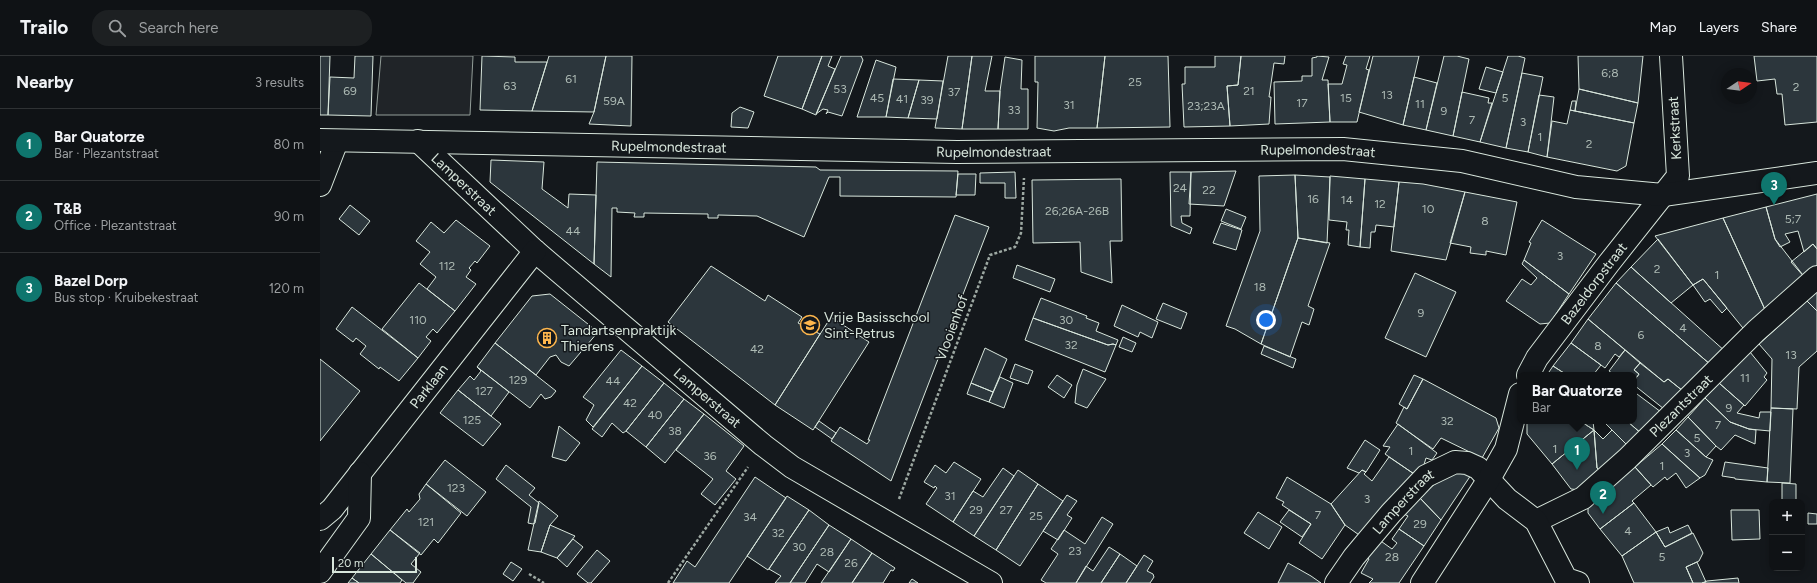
<!DOCTYPE html>
<meta charset="utf-8">
<style>
:root{--surface:#0f1215;--page:#1d2022;--text:#f1f3f6;--muted:#9b9ea0;--line:#2f3234;--accent:#0f766e}
body{margin:0;font-family:Figtree,sans-serif;background:var(--page);color:var(--text)}
.controls{position:absolute;right:12px;bottom:12px;display:grid;overflow:hidden;border-radius:8px;box-shadow:0 2px 10px #0003}
.controls button{width:36px;height:36px;display:grid;place-items:center;padding:0;border:0;border-bottom:1px solid var(--line);background:var(--surface);color:var(--text);font:20px sans-serif}
.compass{position:absolute;left:1401px;top:12px;width:36px;height:36px;border-radius:50%;background:var(--surface);box-shadow:0 2px 10px #0003;rotate:77deg}
.scale{position:absolute;left:12px;bottom:10px;width:85px;box-sizing:border-box;padding-left:4px;border:2px solid #d8e6dc;border-top:0;font-size:11px;line-height:14px;white-space:nowrap;color:#d8e6dc;-webkit-text-stroke:3px #14181c;paint-order:stroke}
.you{position:absolute;left:946px;top:264px;width:14px;height:14px;margin:-10px;border:3px solid #fff;border-radius:50%;background:#1a73e8;box-shadow:0 0 0 6px #1a73e833}
.badge{display:grid;place-items:center;width:26px;height:26px;border-radius:50%;background:var(--accent);color:#fff;font-size:13px;font-weight:700}
.pin{position:absolute;translate:-50% -33px;filter:drop-shadow(0 1px 2px #0008)}
.pin::after{content:'';position:absolute;top:21px;width:14px;height:12px;background:inherit;clip-path:polygon(0 0,100% 0,50% 100%)}
.popup{position:absolute;left:1197px;top:316px;width:120px;height:52px;box-sizing:border-box;display:grid;place-content:center;border-radius:8px;background:var(--surface);filter:drop-shadow(0 1px 3px #0005);font-size:13px;white-space:nowrap;color:var(--muted)}
.popup b{font-size:15px;color:var(--text)}
.popup::after{content:'';position:absolute;left:50%;top:100%;margin-left:-8px;border:8px solid transparent;border-top-color:var(--surface)}
.list{margin:0;padding:0;list-style:none}
h2{display:flex;justify-content:space-between;align-items:center;height:52px;margin:0;padding:0 16px;font-size:17px}
h2 small{font-size:13px;font-weight:400;color:var(--muted)}
.list li{display:grid;grid-template-columns:26px 1fr auto;gap:12px;align-items:center;box-sizing:border-box;height:72px;padding:0 16px;border-top:1px solid var(--line)}
.list b{display:block;font-size:15px;white-space:nowrap}
.list p{margin:0;font-size:13px;white-space:nowrap;color:var(--muted)}
.list em{font-size:13px;font-style:normal;color:var(--muted)}
.icon{flex:none;width:22px;height:22px;fill:none;stroke:currentColor;stroke-width:2;stroke-linecap:round;stroke-linejoin:round}
.map{position:relative;flex:none;width:1497px;height:527px;overflow:hidden}
header{display:flex;align-items:center;gap:24px;box-sizing:border-box;height:56px;padding:0 20px;background:var(--surface);border-bottom:1px solid var(--line)}
header strong{font-size:19px}
nav{display:flex;gap:22px;margin-inline-start:auto;font-size:14px}
.search{width:280px;height:36px;background:var(--page);display:flex;align-items:center;gap:10px;box-sizing:border-box;padding:0 14px;border-radius:16px;color:var(--muted);font-size:15px}
main{display:flex}
aside{flex:1;background:var(--surface)}
.map>svg:first-child{display:block}
.green{fill:#202428;stroke:#939e99}
.building{fill:#2c363c;stroke:#d8e6dc}
.lines{fill:none;stroke-linecap:round;stroke-linejoin:round}
.minor-casing{stroke:#d8e6dc;stroke-width:24}
.major-casing{stroke:#d8e6dc;stroke-width:24}
.path{stroke:#9da8a2;stroke-width:2.5;stroke-dasharray:3 2;stroke-linecap:butt}
.minor{stroke:#14181c;stroke-width:22}
.major{stroke:#14181c;stroke-width:22}
.labels{text-anchor:middle;dominant-baseline:central;stroke-width:3;stroke-linejoin:round;paint-order:stroke}
.number-label{font-size:12px;fill:#adbab4}
.street-label{font-size:14px;fill:#d8e6dc;stroke:#14181c}
.poi-label{font-size:14px;fill:#d8e6dc;stroke:#14181c;text-anchor:start}
</style>
<header>
<strong>Trailo</strong>
<div class="search"><svg class="icon" aria-label="search" viewBox="0 0 24 24"><circle cx="10" cy="10" r="6"/><path d="M15 15l6 6"/></svg>Search here</div>
<nav><a>Map</a><a>Layers</a><a>Share</a></nav>
</header>
<main>
<aside>
<h2>Nearby<small>3 results</small></h2>
<ul class="list">
<li><span class="badge">1</span><div><b>Bar Quatorze</b><p>Bar · Plezantstraat</p></div><em>80 m</em></li>
<li><span class="badge">2</span><div><b>T&amp;B</b><p>Office · Plezantstraat</p></div><em>90 m</em></li>
<li><span class="badge">3</span><div><b>Bazel Dorp</b><p>Bus stop · Kruibekestraat</p></div><em>120 m</em></li>
</ul>
</aside>
<div class="map">
<svg width="1497" height="527" viewBox="0 0 1497 527">
<rect width="100%" height="100%" fill="#14181c"/>
<path class="green" d="M61 0H153L150 59H56Z"/>
<path class="building" d="M0 0H10L8 59H0Z
M35 0H53L51 60 8 59 10 21 34 22Z
M162 0 195 1V6H227L212 55 160 54Z
M229 0H286L274 56 212 55Z
M286 0H312L311 70 269 68 274 56Z
M458 0H502L482 53 444 40Z
M502 0H512L508 10 515 13 496 59 482 53Z
M521 0H541L543 4 522 60 508 56 506 58 508 54 503 53 496 58Z
M628 0H652L642 73 615 72Z
M652 0H672L665 35H680L678 73H642Z
M715 0H785L777 72H749L734 75 717 72 718 26H715Z
M785 0H848L850 71 777 72Z
M895 0H921L918 29 907 30 910 70 864 71 862 28H865V11H895Z
M921 0H965L964 8 954 7 949 41H951L949 68 910 70 907 30 918 29Z
M997 0 1009 1 1002 24H1008L1010 66 955 68 954 26 982 25V20H992V2L997 1Z
M1026 0H1050L1046 13 1049 14 1037 66H1010L1008 28H1022L1027 9 1023 8Z
M1053 0H1099L1083 69 1039 56Z
M1124 0H1137L1149 3 1133 80 1106 74Z
M1188 0H1198L1205 2 1186 92 1160 86Z
M1323 0 1318 47 1259 33 1258 0Z
M1434 0H1497V66L1465 69 1462 38H1457L1455 23 1437 25Z
M685 1 702 4 701 33H708V73H678L680 35Z
M556 4 576 11 566 61H537Z
M1166 11 1183 16 1176 37 1159 33Z
M1202 17 1223 21 1208 96 1186 92Z
M1094 21 1117 27 1106 74 1083 69Z
M573 23 599 24 588 62 566 61Z
M599 24 623 25 617 63 588 62Z
M1259 33 1318 47 1314 67 1255 55Z
M1142 36 1169 42 1168 47H1172L1160 86 1133 80Z
M1219 39 1234 41 1227 101 1208 96Z
M1252 45H1256L1255 55 1250 54Z
M420 51 434 56 428 72 411 71 412 57Z
M1250 54 1314 67 1306 110 1297 115 1227 101 1232 65 1247 68Z
M171 104 224 106 222 133 248 152 249 138 276 139 274 208 170 126Z
M277 106 496 111 500 114 638 115 636 141 520 140V121H509L484 181 437 160 398 159V162H388V158L324 157V161H314L315 157 297 156V152H292L291 221 274 208Z
M916 115 904 150 869 148 871 116Z
M695 116 696 142H685V127H660V117Z
M850 116H871L870 160H861L862 167 872 172 870 178 851 170Z
M638 118H656L655 139H636Z
M975 119 978 182 941 288 915 273 906 270 940 175 939 120Z
M975 119 1010 121 1007 187 978 182Z
M1010 120 1045 123 1040 191 1028 189 1029 174H1026L1027 166 1009 164Z
M801 123 802 185H790L792 227 761 216 760 186 713 187 712 124Z
M1045 123 1079 126 1074 171 1056 169 1055 176H1051L1050 192 1040 191Z
M1079 126 1103 128 1145 136 1126 204 1071 195Z
M1145 136 1197 146 1186 199 1166 195V199L1150 197 1151 191 1130 187Z
M1497 138V193L1493 188 1484 196 1478 175 1465 178 1470 186 1460 191 1455 183 1446 151Z
M30 149 50 165 39 179 19 163Z
M1446 151 1455 183 1486 223 1447 258 1403 162Z
M906 153 926 161 921 173 901 165Z
M635 159 669 171 571 425 511 385 520 371 547 388 550 384H548Z
M1403 162 1447 258 1427 277 1383 223 1373 229 1335 180Z
M136 164 170 190 157 207 155 205 149 212 151 214 146 221 156 228 135 255 107 233 116 221 100 208 110 196 96 185 111 166 124 177Z
M1222 164 1276 198 1249 238 1204 204 1211 187 1209 186Z
M901 167 922 174 916 194 893 187Z
M978 182 1010 187 988 250 994 253 989 269 982 266 970 301 941 288Z
M1338 183 1373 229 1351 247 1311 211Z
M1493 188 1497 193V212L1486 223 1471 206Z
M1204 204 1249 238 1230 267 1220 268 1186 245 1202 223 1211 229 1217 222 1202 208Z
M697 209 735 223 730 236 693 222Z
M391 210 445 245 448 239 482 261 478 267 500 278 455 349 348 266Z
M1311 211 1406 296 1391 309 1296 227Z
M1095 217 1136 236 1106 301 1065 282Z
M1383 223 1407 252 1402 257 1390 243 1385 246 1373 229Z
M99 227 135 255 117 277 113 273 106 281 111 285 98 302 62 273Z
M1296 227 1391 309 1363 335 1348 323 1344 326 1268 263Z
M1497 235V255L1487 245Z
M230 238 278 276 249 310 241 306 236 299 230 301 216 319 175 287 212 240Z
M721 242 767 260 766 262 779 267 776 275 798 284 796 289 793 288 788 289 713 262Z
M1487 245 1497 255V295L1479 311 1477 353 1451 352 1452 303 1439 288Z
M843 247 867 257 861 273 836 263Z
M802 249 838 266 832 282 820 276 818 281 794 270Z
M32 251 98 302 79 325 60 311 59 313 40 298 46 290 36 282 33 286 16 273Z
M511 261 549 286 493 374 455 349Z
M713 262 788 289 793 288 796 289 785 316 705 284Z
M1268 263 1305 294 1299 301 1295 298 1285 312 1251 287Z
M803 281 816 287 812 296 799 291Z
M175 287 236 335 231 341 225 343 221 338 210 352 157 311Z
M1251 287 1281 309 1273 319H1247L1233 310Z
M944 290 976 303 973 312 941 298Z
M665 292 687 303 673 336 651 327Z
M301 294 322 310 273 371 266 364 274 349 263 341Z
M1305 294 1320 307 1314 314 1319 318 1314 325V319H1295L1289 315Z
M1430 296 1447 317 1444 321 1447 324 1425 350 1399 327Z
M0 303 40 335 0 385Z
M1320 307 1344 326 1348 323 1363 335 1344 353 1314 329V325L1319 318 1314 314Z
M695 308 713 315 708 328 690 322Z
M322 310 344 327 306 375 303 377 292 367 282 381 272 373Z
M1233 310 1247 319H1227Z
M157 311 189 336 171 360 138 334 150 320 154 324 161 315Z
M763 313 786 323 767 352 755 347 757 329Z
M737 319 752 329 744 342 728 331Z
M1094 319 1103 323 1087 353 1079 348Z
M680 321 693 327 684 352 669 346Z
M1103 323 1176 362 1179 372 1162 402 1121 382 1113 393 1076 367 1084 351 1087 353Z
M344 327 364 343 326 391 306 375Z
M651 327 673 336 669 346 647 338Z
M1399 327 1424 349 1417 357 1439 362 1440 356H1451L1450 375 1429 373 1410 366 1385 342Z
M138 334 181 368 163 390 120 357Z
M1317 338 1341 356 1323 379 1307 365H1314V341Z
M1385 342 1410 366 1429 373 1436 374 1435 388 1415 379 1401 394 1396 390 1368 361Z
M364 343 384 358 345 407 326 391Z
M1451 352 1473 353 1470 427 1447 426Z
M384 358 424 390 406 415 416 423 395 449 381 438 393 423 356 394Z
M1368 361 1396 390 1386 401 1356 374Z
M499 365 516 377 512 383 495 371Z
M1207 365H1260L1274 374 1232 408 1207 378Z
M1260 365H1273L1274 374Z
M1283 365H1307L1323 379 1311 393Z
M1078 368 1117 397 1112 404 1106 402 1100 422 1065 398 1070 391 1063 390Z
M239 370 260 387 246 405 232 401Z
M1274 374 1277 412 1281 416 1260 434 1251 433 1232 408Z
M1274 374 1283 383 1292 374 1311 393 1281 416 1277 412Z
M1356 374 1386 401 1393 404 1385 419 1380 422 1342 388Z
M1045 384 1060 394 1046 416 1042 414 1039 417 1027 412Z
M1342 388 1364 408 1380 422 1366 432 1356 417 1347 424 1345 421 1333 431 1315 411Z
M1069 401 1100 422 1042 481 1025 469 1011 448 1042 414 1046 416 1044 418 1052 425Z
M125 404 166 436 147 460 106 428Z
M634 406 661 423 633 466 606 448 617 432 615 430 614 432 604 426 615 409 626 417Z
M1405 406 1448 412 1447 426 1415 423V422L1402 420Z
M186 409 215 432 209 439 219 447 215 467 213 468 208 467 211 451 176 423Z
M1315 411 1331 429 1312 445 1314 447 1280 473 1268 457V449Z
M683 412 694 420 654 480 633 466 653 435 663 441Z
M698 414 718 428 676 494 654 480Z
M1145 415 1151 419 1121 464 1098 440 1118 426 1133 418Z
M435 421 466 442 409 527H353L367 505 375 511Z
M967 421 1011 448 1025 469 1002 503 979 487 991 468 962 449 964 446 956 442Z
M1462 427 1476 428V446H1462Z
M106 428 141 457 118 487 114 483 101 499 70 474 87 453 89 456 100 443 99 438Z
M718 428 743 445 700 510 676 494Z
M747 439 757 445 747 459 752 462 738 484 723 475Z
M467 440 489 454 448 514 427 500Z
M1098 440 1121 464 1104 490 1079 473 1088 460 1082 457Z
M219 445 238 460 230 469 221 496 208 494Z
M1314 447 1336 476 1302 500 1280 473Z
M489 454 509 469 470 527H455L461 520 449 513Z
M969 454 991 468 982 481 960 466Z
M1411 454H1439L1440 483 1412 484Z
M938 456 962 471 949 493 924 477Z
M1488 457 1497 458V468H1488Z
M782 461 793 468 756 527H726L721 524 738 498 731 493 744 474 765 488Z
M230 469 255 480 237 502 221 496Z
M509 469 531 483 509 516 497 508 485 527H470Z
M1368 469 1372 477 1345 491 1336 476 1348 471 1350 477Z
M1079 473 1104 490 1079 527H1049L1053 523 1041 517 1049 503 1045 500 1058 483 1072 493 1077 487 1072 483Z
M70 474 100 497 91 508 101 516 93 527H86L51 498Z
M1336 476 1345 491 1373 477 1383 497 1379 505 1366 511 1373 527H1314L1302 500Z
M253 483 263 491 247 511 237 502Z
M531 483 552 497 532 527H501Z
M789 491 800 498 781 527H756L766 510 773 515Z
M277 494 290 505 271 527H268L257 518Z
M552 497 575 512 573 515 571 514 563 527H532Z
M51 498 82 524 80 527H39L32 522Z
M800 498 817 510 806 527H781Z
M824 499 833 505 827 515 833 518 834 521 830 527H806Z
M191 506 202 513 193 525 183 518Z
M1377 506 1386 526 1382 527H1373L1366 511Z
M968 507 991 520 1001 527H958Z
M32 522 39 527H28Z
M1418 522 1419 527H1382L1387 525Z
M592 523 598 527H589Z"/>
<g class="lines">
<g class="minor-casing">
<g id="minor">
<path id="s1" d="M98 85 215 195 443 389 472 411 671 527"/>
<path d="M0 129 17 85"/>
<path id="s2" d="M1208 319 1217 302 1289 207 1358 120 1351 0"/>
<path id="s3" d="M0 463 12 453 215 195"/>
<path id="s4" d="M1216 465 1263 442 1307 403 1436 275 1497 221"/>
<path d="M0 516 39 462 40 417"/>
<path id="s5" d="M1016 527 1034 501 1071 457 1106 420 1135 406 1147 407 1158 412 1187 443 1216 465 1246 523 1258 527"/>
<path d="M1102 527 1169 423 1186 393 1200 338"/>
</g>
</g>
<g class="major-casing">
<g id="major">
<path id="s6" d="M0 84 637 96 1023 93 1142 105 1256 131 1343 139 1497 117"/>
</g>
</g>
<path class="path" d="M579 443 670 199 695 191 701 177 704 122
M209 518 224 527
M348 527 428 411"/>
<use href="#minor" class="minor"/>
<use href="#major" class="major"/>
</g>
<defs>
<g id="school-ring" transform="scale(1)"><circle r="9.5" fill="#14181c" stroke="#ffb74d" stroke-width="1.5"/><path d="M0-5L7-2L0 1L-7-2ZM-4 1L0 2.5L4 1V4Q0 6-4 4Z" fill="#ffb74d"/></g>
<g id="building-ring" transform="scale(1)"><circle r="9.5" fill="#14181c" stroke="#ffb74d" stroke-width="1.5"/><path d="M-4-6H4V6H1V3H-1V6H-4ZM-2.5-4.3h1.7v1.8h-1.7ZM.8-4.3h1.7v1.8H.8ZM-2.5-1h1.7V.8h-1.7ZM.8-1h1.7V.8H.8Z" fill="#ffb74d"/></g>
</defs>
<g fill-rule="evenodd">
<use href="#school-ring" x="490" y="269"/>
<use href="#building-ring" x="227" y="282"/>
</g>
<g class="labels">
<g class="number-label">
<text x="1290" y="17">6;8</text>
<text x="251" y="23">61</text>
<text x="815" y="26">25</text>
<text x="190" y="30">63</text>
<text x="1476" y="31">2</text>
<text x="520" y="33">53</text>
<text x="30" y="35">69</text>
<text x="929" y="35">21</text>
<text x="634" y="36">37</text>
<text x="1067" y="39">13</text>
<text x="557" y="42">45</text>
<text x="1026" y="42">15</text>
<text x="1185" y="42">5</text>
<text x="582" y="43">41</text>
<text x="607" y="44">39</text>
<text x="294" y="45">59A</text>
<text x="982" y="47">17</text>
<text x="1100" y="48">11</text>
<text x="749" y="49">31</text>
<text x="886" y="50">23;23A</text>
<text x="694" y="54">33</text>
<text x="1124" y="55">9</text>
<text x="1152" y="64">7</text>
<text x="1203" y="66">3</text>
<text x="1220" y="81">1</text>
<text x="1269" y="88">2</text>
<text x="860" y="132">24</text>
<text x="889" y="134">22</text>
<text x="993" y="143">16</text>
<text x="1027" y="144">14</text>
<text x="1060" y="148">12</text>
<text x="1108" y="153">10</text>
<text x="757" y="155">26;26A-26B</text>
<text x="1473" y="163">5;7</text>
<text x="1165" y="165">8</text>
<text x="253" y="175">44</text>
<text x="1240" y="200">3</text>
<text x="127" y="210">112</text>
<text x="1337" y="213">2</text>
<text x="1397" y="219">1</text>
<text x="940" y="231">18</text>
<text x="1101" y="257">9</text>
<text x="98" y="264">110</text>
<text x="746" y="264">30</text>
<text x="1363" y="272">4</text>
<text x="1321" y="279">6</text>
<text x="751" y="289">32</text>
<text x="1278" y="290">8</text>
<text x="437" y="293">42</text>
<text x="1471" y="299">13</text>
<text x="1425" y="322">11</text>
<text x="198" y="324">129</text>
<text x="293" y="325">44</text>
<text x="164" y="335">127</text>
<text x="310" y="347">42</text>
<text x="1409" y="352">9</text>
<text x="335" y="359">40</text>
<text x="152" y="364">125</text>
<text x="1127" y="365">32</text>
<text x="1398" y="369">7</text>
<text x="355" y="375">38</text>
<text x="1377" y="382">5</text>
<text x="1235" y="393">1</text>
<text x="1091" y="395">1</text>
<text x="1367" y="397">3</text>
<text x="390" y="400">36</text>
<text x="1342" y="410">1</text>
<text x="136" y="432">123</text>
<text x="630" y="440">31</text>
<text x="1047" y="443">3</text>
<text x="656" y="454">29</text>
<text x="686" y="454">27</text>
<text x="998" y="459">7</text>
<text x="716" y="460">25</text>
<text x="430" y="461">34</text>
<text x="106" y="466">121</text>
<text x="1100" y="468">29</text>
<text x="1308" y="475">4</text>
<text x="458" y="477">32</text>
<text x="479" y="491">30</text>
<text x="755" y="495">23</text>
<text x="507" y="496">28</text>
<text x="1072" y="501">28</text>
<text x="1342" y="501">5</text>
<text x="531" y="507">26</text>
</g>
<g class="street-label">
<text transform="translate(1355 72) rotate(-93)">Kerkstraat</text>
<text stroke="none"><textPath href="#s6" startOffset="349">Rupelmondestraat</textPath></text>
<text stroke="none"><textPath href="#s6" startOffset="674">Rupelmondestraat</textPath></text>
<text stroke="none"><textPath href="#s6" startOffset="998">Rupelmondestraat</textPath></text>
<text stroke="none"><textPath href="#s1" startOffset="63">Lamperstraat</textPath></text>
<text stroke="none"><textPath href="#s2" startOffset="113">Bazeldorpstraat</textPath></text>
<text transform="translate(632 272) rotate(-70)">Vlooienhof</text>
<text stroke="none"><textPath href="#s3" startOffset="172">Parklaan</textPath></text>
<text stroke="none"><textPath href="#s1" startOffset="387">Lamperstraat</textPath></text>
<text stroke="none"><textPath href="#s4" startOffset="187">Plezantstraat</textPath></text>
<text stroke="none"><textPath href="#s5" startOffset="106">Lamperstraat</textPath></text>
</g>
<g class="poi-label">
<text x="504" y="261">Vrije Basisschool<tspan x="504" dy="16">Sint-Petrus</tspan></text>
<text x="241" y="274">Tandartsenpraktijk<tspan x="241" dy="16">Thierens</tspan></text>
</g>
</g>
</svg>
<div class="controls">
<button>+</button>
<button>−</button>
</div>
<svg class="compass" viewBox="-18 -18 36 36"><path d="M0-13l5 13h-10z" fill="#e53935"/><path d="M0 13l5-13h-10z" fill="#9b9ea0"/></svg>
<div class="scale">20 m</div>
<div class="you"></div>
<div class="pin badge" style="left:1257px;top:414px">1</div>
<div class="popup"><b>Bar Quatorze</b>Bar</div>
<div class="pin badge" style="left:1283px;top:458px">2</div>
<div class="pin badge" style="left:1454px;top:149px">3</div>
</div>
</main>
